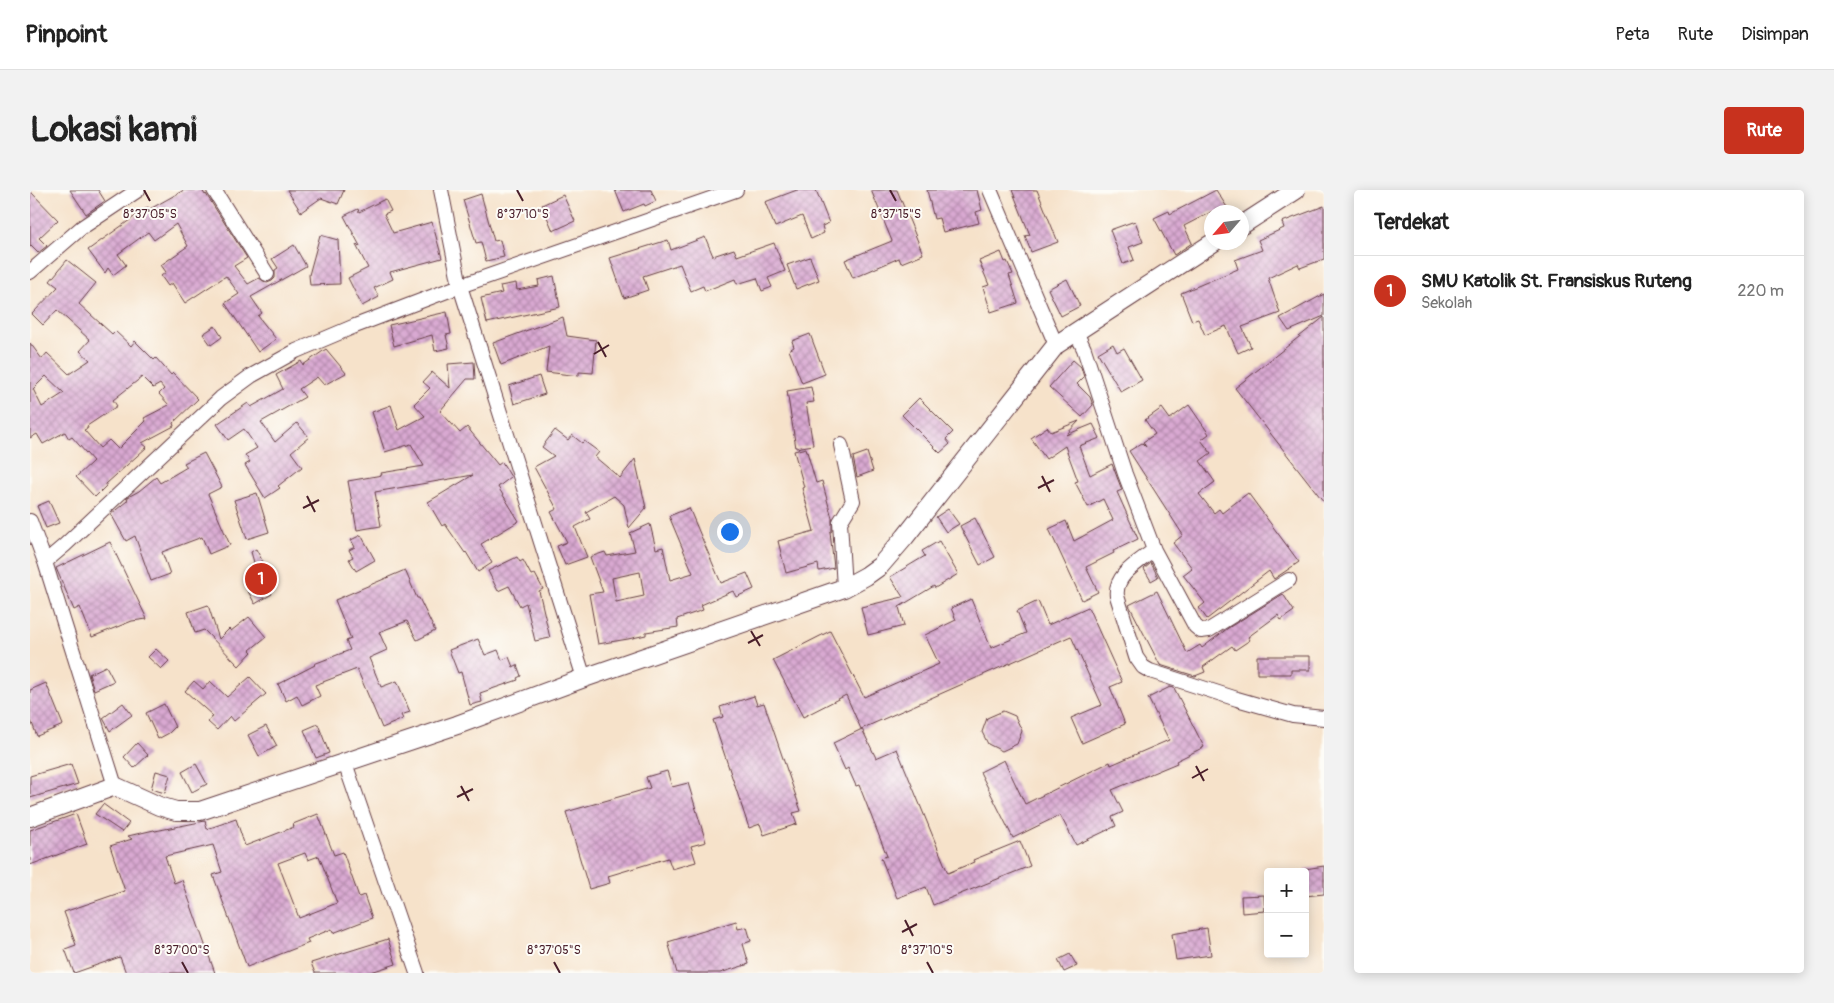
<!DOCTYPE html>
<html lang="id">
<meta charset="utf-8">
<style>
:root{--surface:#fff;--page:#f2f2f2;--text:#222;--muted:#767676;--line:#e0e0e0;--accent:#c8321e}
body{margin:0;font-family:Pangolin,sans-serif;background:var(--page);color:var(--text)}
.controls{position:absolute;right:15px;bottom:15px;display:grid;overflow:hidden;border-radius:5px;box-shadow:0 2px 12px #0003}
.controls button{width:45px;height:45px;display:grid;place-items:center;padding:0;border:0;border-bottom:1px solid var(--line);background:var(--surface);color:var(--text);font:25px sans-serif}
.compass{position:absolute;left:1174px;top:15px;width:45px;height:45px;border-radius:50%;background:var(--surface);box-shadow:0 2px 12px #0003;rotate:242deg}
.you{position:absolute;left:699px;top:341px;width:18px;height:18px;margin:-12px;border:4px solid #fff;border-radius:50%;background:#1a73e8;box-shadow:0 0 0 8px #1a73e833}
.badge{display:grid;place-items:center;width:32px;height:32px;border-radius:50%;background:var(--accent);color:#fff;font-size:16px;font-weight:700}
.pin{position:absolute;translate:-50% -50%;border:2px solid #fff;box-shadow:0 1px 5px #0006}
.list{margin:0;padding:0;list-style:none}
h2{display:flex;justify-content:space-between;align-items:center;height:65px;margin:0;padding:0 20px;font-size:21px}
h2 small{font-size:16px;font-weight:400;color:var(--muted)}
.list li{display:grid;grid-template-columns:32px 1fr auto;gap:15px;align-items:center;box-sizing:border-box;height:70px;padding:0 20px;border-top:1px solid var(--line)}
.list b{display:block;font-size:19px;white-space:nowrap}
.list p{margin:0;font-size:16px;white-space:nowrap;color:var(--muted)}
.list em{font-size:16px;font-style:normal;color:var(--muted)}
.map{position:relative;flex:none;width:1294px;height:783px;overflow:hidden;border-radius:5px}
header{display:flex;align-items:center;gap:30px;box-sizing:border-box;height:70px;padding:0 25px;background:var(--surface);border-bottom:1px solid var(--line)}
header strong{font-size:24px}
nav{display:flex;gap:28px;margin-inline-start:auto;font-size:18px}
.intro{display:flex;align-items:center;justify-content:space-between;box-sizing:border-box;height:120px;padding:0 30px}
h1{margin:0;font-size:35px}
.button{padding:12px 22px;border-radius:5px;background:var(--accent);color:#fff;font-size:18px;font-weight:700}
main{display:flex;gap:30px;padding:0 30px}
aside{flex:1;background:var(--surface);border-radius:5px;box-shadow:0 2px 12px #0003}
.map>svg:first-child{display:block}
.building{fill:url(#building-cross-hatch);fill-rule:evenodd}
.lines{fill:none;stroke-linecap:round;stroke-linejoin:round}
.minor-casing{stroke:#643c43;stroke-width:16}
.tertiary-casing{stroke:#643c43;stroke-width:20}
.minor{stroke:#fff;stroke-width:14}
.tertiary{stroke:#fff;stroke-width:18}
.ticks{fill:none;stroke:#4a1f2b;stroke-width:2}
.ticks-label{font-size:12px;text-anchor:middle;fill:#4a1f2b;stroke:#fdfcf7;stroke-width:4;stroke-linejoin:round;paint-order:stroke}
</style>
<header>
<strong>Pinpoint</strong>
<nav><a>Peta</a><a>Rute</a><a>Disimpan</a></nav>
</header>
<div class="intro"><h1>Lokasi kami</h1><a class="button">Rute</a></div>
<main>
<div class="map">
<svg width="1294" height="783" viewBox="0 0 1294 783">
<defs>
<pattern id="building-cross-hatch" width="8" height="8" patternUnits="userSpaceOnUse" patternTransform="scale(1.25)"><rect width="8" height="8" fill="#d9a9d2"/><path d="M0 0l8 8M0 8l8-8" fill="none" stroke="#b289ab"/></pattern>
</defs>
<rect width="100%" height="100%" fill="#fdfcf7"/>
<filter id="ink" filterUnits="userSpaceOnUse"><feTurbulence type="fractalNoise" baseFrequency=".02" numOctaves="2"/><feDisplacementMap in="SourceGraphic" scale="10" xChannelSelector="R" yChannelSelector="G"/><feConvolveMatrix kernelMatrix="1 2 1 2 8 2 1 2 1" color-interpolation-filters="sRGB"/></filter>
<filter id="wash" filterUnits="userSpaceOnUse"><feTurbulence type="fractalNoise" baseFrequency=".0096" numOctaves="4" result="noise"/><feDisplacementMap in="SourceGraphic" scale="20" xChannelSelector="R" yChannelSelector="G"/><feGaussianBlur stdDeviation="1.12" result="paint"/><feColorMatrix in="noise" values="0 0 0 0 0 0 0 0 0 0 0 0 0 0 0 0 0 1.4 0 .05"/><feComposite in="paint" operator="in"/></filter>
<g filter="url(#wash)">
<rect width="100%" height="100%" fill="#f6e2ca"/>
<g id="blocks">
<path class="building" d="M40 0H68L75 11 56 24Z
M154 0H172L175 5 176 4 217 68 204 76 218 94 229 88 237 93 242 91 245 88V80L248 78 242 69 264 55 276 76 221 107 232 123 228 126 246 149 228 162 195 113 209 104 196 86 155 113 142 93 138 96 131 86 136 82 131 75 158 56 146 34 124 50 118 42 88 64 96 75 83 85 78 78 75 83 58 60 118 17 120 19Z
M257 0H314L308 14 291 8 271 22Z
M585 0H621L626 11 615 16 614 14 594 22Z
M767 0H786L799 33 792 36 794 43 781 49 772 26 745 37 735 12Z
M841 0H867L893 64 871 73 869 68 823 88 815 70 862 51Z
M897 0H947L952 20 946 22 949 33 913 42 909 28 904 29Z
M982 0H1007L1028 52 1001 62 995 46 1000 45Z
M1186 0 1200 22H1181L1154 36 1162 53 1144 65 1124 28 1139 21 1140 24Z
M0 1 28 30 9 48 17 56 8 63 1 56 0 57Z
M451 4 464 51 470 50 474 67 456 71 451 52 446 53 433 10Z
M533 5 545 31 523 41 512 15Z
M355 9 361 21 354 24 363 43 402 32 412 68 360 82 363 89 344 98 349 107 332 116 318 88 338 78 326 55 330 56 314 26 328 19 329 22Z
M1294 16V69L1270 78 1268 74 1238 88 1250 123 1212 137 1221 157 1208 163 1196 136 1175 145 1168 129 1162 131 1151 103 1208 79 1205 70 1232 60 1228 50 1254 38 1252 32Z
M1105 31 1113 52 1099 57 1104 70 1093 74 1080 40Z
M290 45 308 50 310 94 280 95 279 85Z
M675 47 683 66 704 59 707 66 744 53 755 81 738 88 742 97 732 101 727 88 707 94 705 89 675 101 673 96 661 101 650 74 613 86 618 100 594 108 580 68 638 50 641 60Z
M971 62 975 72 977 71 983 84 979 85 988 113 961 122 953 97 959 95 949 71Z
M780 67 789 90 766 99 757 75Z
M37 70 66 93 49 114 82 144 85 141 101 156 105 151 124 170 126 168 141 185 143 183 168 209 143 233 144 236 112 253 117 257 76 294V296L65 307 46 287 63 271 42 247 39 249 35 242 13 254 7 244 0 248V153L12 169 17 163 39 184 60 170 50 161 60 150 27 120 13 135 2 124 28 97 20 91ZM16 186 34 203 12 217 3 199ZM112 187 123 198 130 194 134 199 129 204 139 215 114 228 116 231 88 259 79 250 70 258 54 240 58 238 57 236 87 216 83 210Z
M524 86 530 117 457 133 451 108 472 103 470 96 486 93 487 100 509 96 508 90Z
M1037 89 1050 116 1031 126 1018 99Z
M1294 104V126L1259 141 1250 128Z
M417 122 421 144 416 145 419 158 405 161 402 145 364 156 359 135Z
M533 127 537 146 566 150 563 183 549 182V186L516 182 519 156 471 175 463 153Z
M1294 127V312L1205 198Z
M185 136 192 147 181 155 173 144Z
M780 144 795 184 772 193 759 160 764 157 762 151Z
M1083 154 1087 162 1094 158 1112 190 1091 202 1068 163Z
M296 159 316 183 294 195 287 187 269 199 275 207 231 232 245 252 267 233 279 247 261 262 272 277 248 296 250 298 235 308 215 275 220 272 215 265 227 258 214 239 198 250 187 234 218 213 221 217 253 199 246 185 271 171 273 175Z
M1043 170 1051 177 1054 187 1047 194 1060 207 1063 215 1052 227 1019 197Z
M444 172 445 189H437L410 221 430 243 437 237 468 275 472 272 481 287 468 297 489 331 451 354 462 373 448 382 436 362 435 363 415 334 412 336 398 312 443 285 345 302 351 336 327 340 318 291 352 285 351 283 394 276 381 254 355 262 342 222 361 215 369 240 395 226 384 214 400 198 393 192 402 182 420 198 418 174Z
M509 186 515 204 484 214 479 196Z
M781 197 784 212 776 213 783 255 766 258 757 201Z
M889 208 923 242 916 249 920 254 910 263 872 225Z
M1159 215 1179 244 1171 250 1181 263 1170 271 1185 292 1169 304 1184 323 1189 319 1192 323 1218 303 1269 372 1244 389 1239 381 1177 429 1169 418 1175 413 1153 385 1162 378 1143 353 1153 345 1099 261 1112 253 1116 257 1113 252 1125 244 1115 230 1132 218 1140 229Z
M1049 231 1036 245 1063 234 1070 248 1049 256 1060 285 1082 274 1092 300 1087 302 1108 349 1083 361 1084 363 1056 377 1068 402 1052 410 1019 339 1036 331 1044 351 1083 330 1073 309 1058 317 1045 292 1048 291 1035 256 1016 269 1001 248 1017 237 1021 242Z
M525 240 538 250 542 245 552 253 554 251 569 262 565 267 590 288 605 269 616 318 599 338 594 315 584 306 556 322 560 329 545 337 557 367 535 375 527 356 537 352 521 322 527 319 504 277 524 266 512 257Z
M776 258 786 293 792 291 802 328V341L800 342 804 378 789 381 788 374 756 383 748 351 784 341 772 298 774 297 764 261Z
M837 262 843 281 827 287 823 267Z
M174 263 192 297 178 304 200 355 179 364 172 347 132 362 140 384 121 391 105 346 96 351 81 324 97 311 98 307 109 301 126 287 130 293 157 277 154 273Z
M227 303 239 342 217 349 204 310Z
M19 311 29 333 16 338 7 316Z
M659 318 691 393 717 383 724 399 706 407 703 401 671 415 673 420 647 429 648 437 616 442V445L598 449 568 454 559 404 573 402 560 367 575 362 577 366 605 361 600 343 620 334 626 359 633 357 640 390 663 383 639 326ZM610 382 614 406 586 412 582 388Z
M918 319 929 334 916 342 906 327Z
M945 328 965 367 950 375 930 336Z
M331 345 345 370 326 381 319 369 323 367 319 360 325 357 321 350Z
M909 351 928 384 905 398 904 396 869 417 874 436 838 445 831 417 873 407 860 387 895 366 892 361Z
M80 352 117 429 102 431 62 447 50 417 44 420 26 378Z
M226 359 244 393 237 396 242 404 225 414 213 392 228 386 221 362Z
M487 367 490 372 493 370 501 385 505 384 513 399 509 401 520 448 505 451 496 413 490 416 479 396 468 401 458 381Z
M1121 373 1128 387 1121 391 1114 379Z
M375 380 387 408H389L405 441 387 450 377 431 349 442 357 460 339 468 351 497 367 491 380 522 371 525 373 529 352 538 327 479 285 495 290 506 272 515 267 505 256 511 248 494 285 475 284 474 320 460 316 451 321 449 305 410Z
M1127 401 1157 463 1170 455 1172 458 1198 438 1253 404 1264 421 1251 430 1248 425 1218 447 1220 450 1205 460 1202 456 1173 477 1175 482 1165 486 1130 475 1099 415Z
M941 409 961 458 996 443 987 421 1008 411 1018 435 1058 417 1092 492 1080 497 1095 534 1052 553 1041 528 1072 515 1041 446 831 539 816 505 773 527 743 470 800 441 834 507 909 474 895 445 926 430 921 418Z
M178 415 189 449 199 439 201 441 219 427 236 447 220 460 222 462 209 476 174 440 165 443 158 422Z
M448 449 455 465 468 460 472 470 479 467 483 477 487 475 491 486 487 488 488 490 450 503 452 512 440 515 431 482 428 483 419 460Z
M126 459 139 471 131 479 118 467Z
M1227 466H1280V480H1261V484H1227Z
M76 476 84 491 64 500 59 484Z
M220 487 236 504 204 531 200 526 187 540 178 532 183 526 155 501 164 491 173 499 180 491 197 507Z
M16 493 33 535 7 546 0 528V500Z
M1140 497 1144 498 1174 557 1146 571 1147 573 1082 600 1093 622 1082 627 1086 636 1046 655 1030 625 983 648 950 582 974 570 995 614 1080 572 1081 575 1139 550 1118 508Z
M724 506 727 515 734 513 771 621 763 623 767 634 734 645 730 634 719 638 683 530 693 527 690 517Z
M93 513 102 525 80 541 73 528Z
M134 514 145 537 139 543 128 549 116 523Z
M973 521 985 526 992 541 987 554 972 561 958 554 952 542 957 528Z
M288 534 299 563 286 568 274 540Z
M236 536 247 556 229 566 218 545Z
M832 539 846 568 867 559 918 683 944 672 943 670 990 651 1000 676 903 715 896 697 867 708 851 668 857 666 829 595 826 596 818 578 815 580 803 553Z
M107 553 118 565 104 578 94 567Z
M41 574 48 594 0 608V586Z
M166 574 177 594 162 602 152 582Z
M126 581 140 585 135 603 121 599Z
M637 581 642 597 658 593 676 652 661 656 666 672 642 679 638 668 578 686 580 693 559 699 536 622 620 598 616 587Z
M73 614 99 633 92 642 65 624Z
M46 624 57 654 0 675V640Z
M288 624 304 665 313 662 329 707 334 705 342 728 303 743 302 739 277 749 279 753 217 777 183 685 192 682 183 655 135 666 144 693 152 690 185 783H96L90 767 44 783 35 759 46 755 34 722 95 701 80 656 102 649 98 646 124 640 125 641 175 631 177 639 206 629 215 656 264 637 263 634ZM275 663 278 670 289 666 307 713 269 728 248 673Z
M1294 676V704L1275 706V679Z
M1234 705 1235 721 1212 723 1211 706Z
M706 731 708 739 717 737 721 751 713 754 719 774 690 783H647L638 752Z
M1177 738 1181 765 1146 770 1142 744Z
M358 749 366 774 338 783H285L281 773Z
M1040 764 1047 776 1034 782 1028 770Z"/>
</g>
</g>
<g filter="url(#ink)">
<use href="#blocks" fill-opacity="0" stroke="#643c43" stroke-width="1"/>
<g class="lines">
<g class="minor-casing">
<path id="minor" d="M184 0 237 84
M411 0 430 96 554 488
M960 0 1026 155
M0 82 51 38 108 0
M1046 142 1054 159 1095 284 1124 360 1165 436 1171 441 1179 440 1259 390
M811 255 823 311 810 332 814 398
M0 331 15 372 85 596
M1124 360C1109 372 1084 385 1087 406L1106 467 1113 477 1120 481 1207 509 1263 525 1294 528
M15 372 35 355 191 208 221 186 266 161 325 136 430 96 706 0
M315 573 387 783"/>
</g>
<g class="tertiary-casing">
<path id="tertiary" d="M1212 35 1266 0
M0 627 85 596 129 616 146 621H170L427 535 554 488 814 398 836 386 850 376 875 347 1026 155 1184 52"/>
</g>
<use href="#minor" class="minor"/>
<use href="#tertiary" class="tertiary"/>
</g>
</g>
<path class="ticks" d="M114 0 120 11M487 0 493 11M860 0 866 11M568 152 576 167M564 164 579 155M1012 286 1020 302M1008 298 1024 290M277 306 285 322M273 318 289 310M721 441 730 456M718 453 733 445M1166 576 1174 591M1162 588 1178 579M431 596 439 611M427 607 443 599M875 730 883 746M872 742 887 734M152 772 158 783M524 772 530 783M897 772 903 783"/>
<g class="ticks-label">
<text x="493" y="28">8°37'10"S</text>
<text x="866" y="28">8°37'15"S</text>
<text x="120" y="28">8°37'05"S</text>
<text x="152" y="764">8°37'00"S</text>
<text x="524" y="764">8°37'05"S</text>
<text x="897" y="764">8°37'10"S</text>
</g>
</svg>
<div class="controls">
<button>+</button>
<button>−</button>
</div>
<svg class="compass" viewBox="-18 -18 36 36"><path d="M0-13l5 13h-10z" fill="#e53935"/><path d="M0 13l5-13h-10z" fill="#767676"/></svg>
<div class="you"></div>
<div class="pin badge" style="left:231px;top:389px">1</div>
</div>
<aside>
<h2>Terdekat<small></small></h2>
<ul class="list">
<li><span class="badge">1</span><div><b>SMU Katolik St. Fransiskus Ruteng</b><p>Sekolah</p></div><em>220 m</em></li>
</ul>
</aside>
</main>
